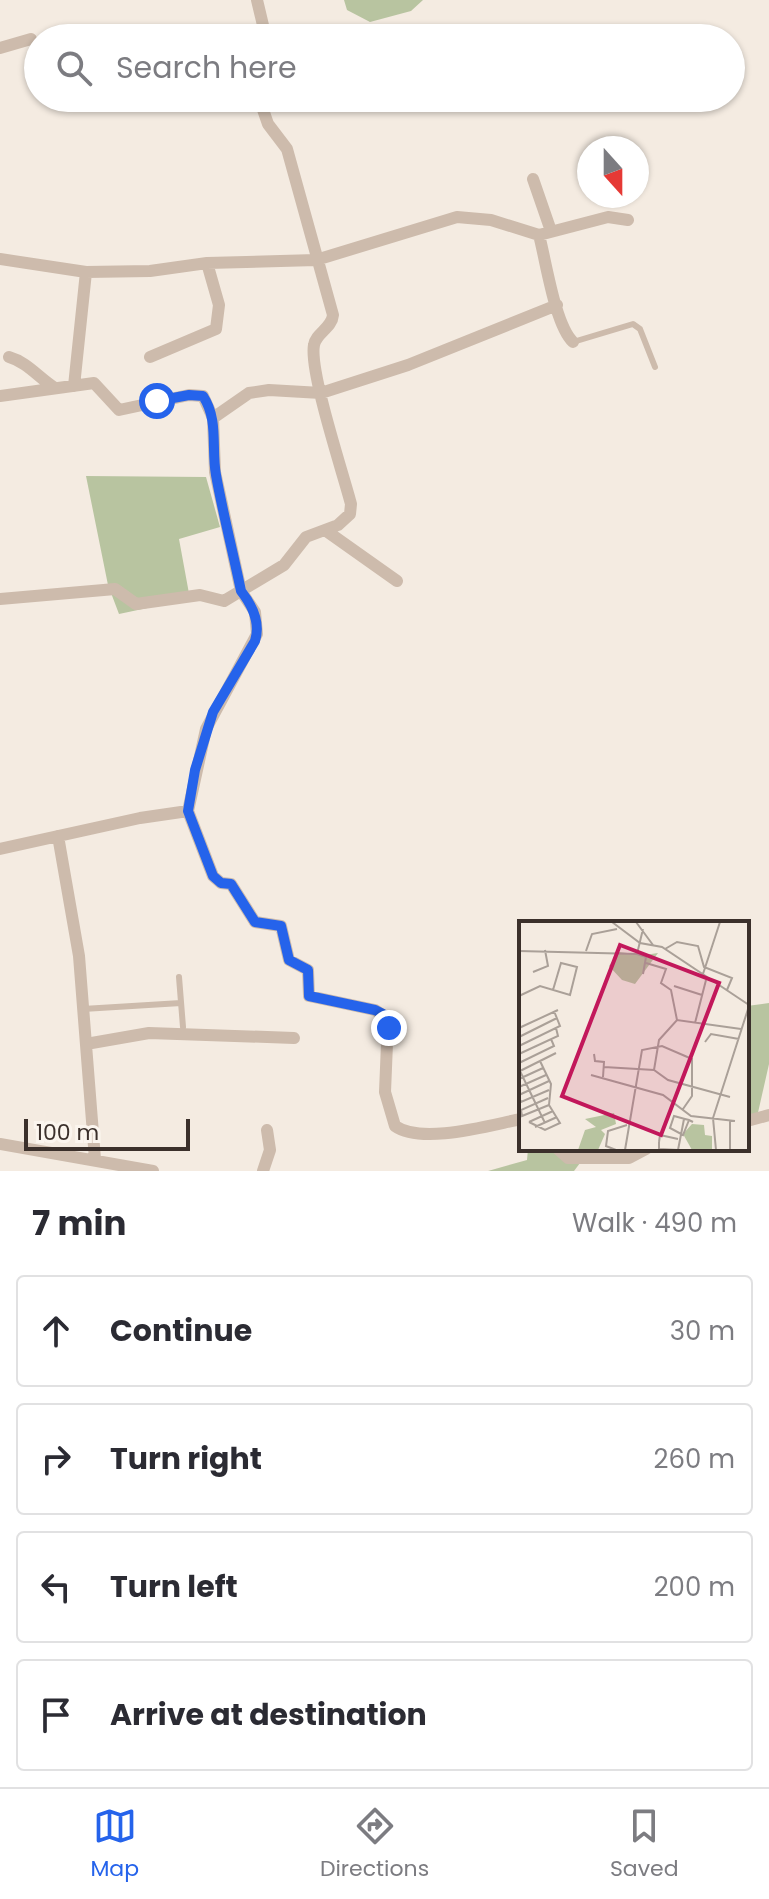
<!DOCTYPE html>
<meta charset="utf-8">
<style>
:root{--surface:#fff;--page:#f2f2f3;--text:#2b2b33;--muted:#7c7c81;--line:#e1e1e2;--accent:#2563eb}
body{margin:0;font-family:Poppins,sans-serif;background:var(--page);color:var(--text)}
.compass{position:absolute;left:577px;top:136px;width:72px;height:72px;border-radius:50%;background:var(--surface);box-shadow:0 2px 6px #0004;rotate:159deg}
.scale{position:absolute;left:24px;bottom:20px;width:166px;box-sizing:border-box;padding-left:8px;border:4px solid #3b302b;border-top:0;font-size:22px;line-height:28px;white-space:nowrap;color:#3b302b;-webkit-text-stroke:6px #fbf5ee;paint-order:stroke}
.stop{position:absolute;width:24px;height:24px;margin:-18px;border:6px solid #2563eb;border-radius:50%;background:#fff}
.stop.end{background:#2563eb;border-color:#fff;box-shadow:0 2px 8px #0008}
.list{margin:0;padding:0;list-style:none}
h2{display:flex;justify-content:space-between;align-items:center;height:104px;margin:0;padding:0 32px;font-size:34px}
h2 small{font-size:26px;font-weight:400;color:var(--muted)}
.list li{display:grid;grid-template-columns:52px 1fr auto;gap:24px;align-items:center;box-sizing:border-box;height:112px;margin:0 16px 16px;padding:0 16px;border:2px solid var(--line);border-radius:8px}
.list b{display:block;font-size:30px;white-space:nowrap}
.list em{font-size:26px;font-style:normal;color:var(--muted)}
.icon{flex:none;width:44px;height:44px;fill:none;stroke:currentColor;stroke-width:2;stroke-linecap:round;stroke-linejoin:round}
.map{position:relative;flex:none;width:769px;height:1171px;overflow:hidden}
.search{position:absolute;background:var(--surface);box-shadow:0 2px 6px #0004;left:24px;right:24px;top:24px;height:88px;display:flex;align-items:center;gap:20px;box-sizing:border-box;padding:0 28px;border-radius:44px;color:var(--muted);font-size:30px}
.sheet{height:616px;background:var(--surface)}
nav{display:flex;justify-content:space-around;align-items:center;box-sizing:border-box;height:112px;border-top:2px solid var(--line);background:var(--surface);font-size:22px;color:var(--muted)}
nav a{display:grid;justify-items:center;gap:4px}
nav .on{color:var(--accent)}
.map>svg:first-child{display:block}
.green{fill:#b8c4a0}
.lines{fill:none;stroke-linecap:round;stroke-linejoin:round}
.service{stroke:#cdbbac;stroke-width:6}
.minor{stroke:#cdbbac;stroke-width:12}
.route{stroke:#2563eb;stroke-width:10}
.inset-road{fill:none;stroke:#aaa098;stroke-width:2}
.view{fill:#c2185b;fill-opacity:0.15;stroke:#c2185b;stroke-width:4}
.inset-edge{fill:none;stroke:#3b302b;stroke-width:4}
</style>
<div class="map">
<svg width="769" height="1171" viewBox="0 0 769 1171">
<rect width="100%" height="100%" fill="#f4ebe1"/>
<path class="green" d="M344 0H423L411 11 370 22 347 10Z
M86 476 206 477 220 527 179 539 190 599 119 614 108 585Z
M769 1003V1064L757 1117 747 1120V1006Z
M528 1149H636L580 1163 574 1171H488L527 1160Z"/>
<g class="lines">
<path class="service" d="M573 342 633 324 640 329 655 367
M179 977 183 1027
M83 1009 181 1003"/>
<path class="minor" d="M257 0 266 38
M0 48 31 39
M533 179 551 231
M539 235C546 261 555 325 573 342
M0 259 86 272 150 271 207 263 316 260 457 217 491 220 539 235 608 217 628 220
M9 357C27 362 39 378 55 388
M150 357 216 329 219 305 207 263
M74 386 86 272
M0 396 94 383 119 410 189 395 203 396 213 418 215 472 241 591 255 612 257 634 206 729 188 811 140 818 0 849
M213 418 249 393 269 390 321 393 408 365 557 305
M325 530 397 581
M0 599 115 589 136 604 200 595 224 601 284 565 306 537 338 525 350 514 351 504C343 473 309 371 314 345 316 333 332 328 333 315L287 149 268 124 259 98
M188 811 213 876 221 883 231 884 255 922 281 926 289 960 308 970 309 996 375 1010 388 1019 385 1092 395 1126C422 1145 490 1125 521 1119
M58 836 79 956 95 1159
M86 1044 149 1033 294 1038
M747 1121 769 1115
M0 1144 153 1171
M558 1149 568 1158H629L646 1149
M263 1171 270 1150 267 1130"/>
</g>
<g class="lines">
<path class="route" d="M157 401 189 395 203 396C219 420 211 448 216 475 223 514 233 552 241 591 252 605 261 622 255 641L213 712 195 770 188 811 213 876 221 883 231 884 255 922 281 926 289 960 308 970 309 996 375 1010 383 1014 389 1028"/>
</g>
<g transform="translate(519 921)">
<rect width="230" height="230" fill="#f4ebe1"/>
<path d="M100 31 125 34 139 32 116 63 103 59 90 45ZM95 192 97 203 82 209 86 213 79 229H59L66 209 77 206 66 198ZM173 203 185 204 186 214 193 215V229H173L164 213Z" fill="#b8c4a0"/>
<path class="inset-road" d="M93 1 121 22 143 26 230 84M117 1 134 24M146 28 158 21 179 25 185 46 213 57 208 69M0 30 118 33 127 36 124 53M67 30 73 13 98 8M118 33 124 8M127 42 147 48 142 62 152 69 158 99M14 51 29 45 26 29M183 56 201 1M155 65 183 74M0 75 21 65 51 74 58 46 42 42 34 69M176 102 187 59M0 107 39 89M0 116 38 97M186 121 192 113 220 118M0 125 41 105 35 90M0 133 39 115 37 107M75 133 76 140 85 141 84 156M0 142 35 125 32 118M85 146 135 149 149 159 211 176M135 149 140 119 158 99 222 108M1 150 26 202M1 150 37 132M72 154 144 174 172 195 216 200M0 158 24 147M0 166 27 154M0 174 30 160M0 177 2 181 30 169M29 177 2 189 3 195 30 184M170 199 164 214 151 207 155 195 166 198 170 199 174 201M211 199V229M10 201 26 209 41 202 30 184 32 163 21 140M10 201 34 190M16 206 38 196M140 221 141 214 159 218M140 221V228L159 229M97 229 87 225 89 210 108 204M106 229 123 129 143 125 173 138V175L164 188M159 229 165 198M197 229 194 197 230 85"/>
<path class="view" d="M101 24 200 62 142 214 43 175Z"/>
<rect width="230" height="230" class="inset-edge"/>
</g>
</svg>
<svg class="compass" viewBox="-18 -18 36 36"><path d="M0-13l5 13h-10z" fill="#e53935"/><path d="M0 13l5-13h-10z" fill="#7c7c81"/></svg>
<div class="scale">100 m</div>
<div class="stop" style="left:157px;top:401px"></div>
<div class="stop end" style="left:389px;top:1028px"></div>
<div class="search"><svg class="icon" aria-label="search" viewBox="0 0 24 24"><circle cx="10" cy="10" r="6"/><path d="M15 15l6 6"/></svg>Search here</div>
</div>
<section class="sheet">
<h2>7 min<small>Walk · 490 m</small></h2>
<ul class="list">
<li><svg class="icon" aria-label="ahead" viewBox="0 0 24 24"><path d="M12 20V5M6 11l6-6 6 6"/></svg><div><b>Continue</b></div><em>30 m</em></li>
<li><svg class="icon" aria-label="right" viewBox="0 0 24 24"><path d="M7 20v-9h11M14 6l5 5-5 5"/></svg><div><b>Turn right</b></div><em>260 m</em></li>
<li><svg class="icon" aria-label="left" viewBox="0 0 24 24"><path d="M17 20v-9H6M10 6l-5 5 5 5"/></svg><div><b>Turn left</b></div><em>200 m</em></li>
<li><svg class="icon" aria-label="arrive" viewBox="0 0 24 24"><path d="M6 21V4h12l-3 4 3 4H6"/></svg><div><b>Arrive at destination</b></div></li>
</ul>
</section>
<nav>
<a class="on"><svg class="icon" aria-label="map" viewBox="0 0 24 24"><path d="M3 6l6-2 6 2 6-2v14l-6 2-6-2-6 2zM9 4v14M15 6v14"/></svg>Map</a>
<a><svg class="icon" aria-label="directions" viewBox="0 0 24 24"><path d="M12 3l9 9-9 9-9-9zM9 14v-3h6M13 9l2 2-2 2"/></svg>Directions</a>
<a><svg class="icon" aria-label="saved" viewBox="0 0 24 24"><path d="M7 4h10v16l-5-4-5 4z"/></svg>Saved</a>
</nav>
